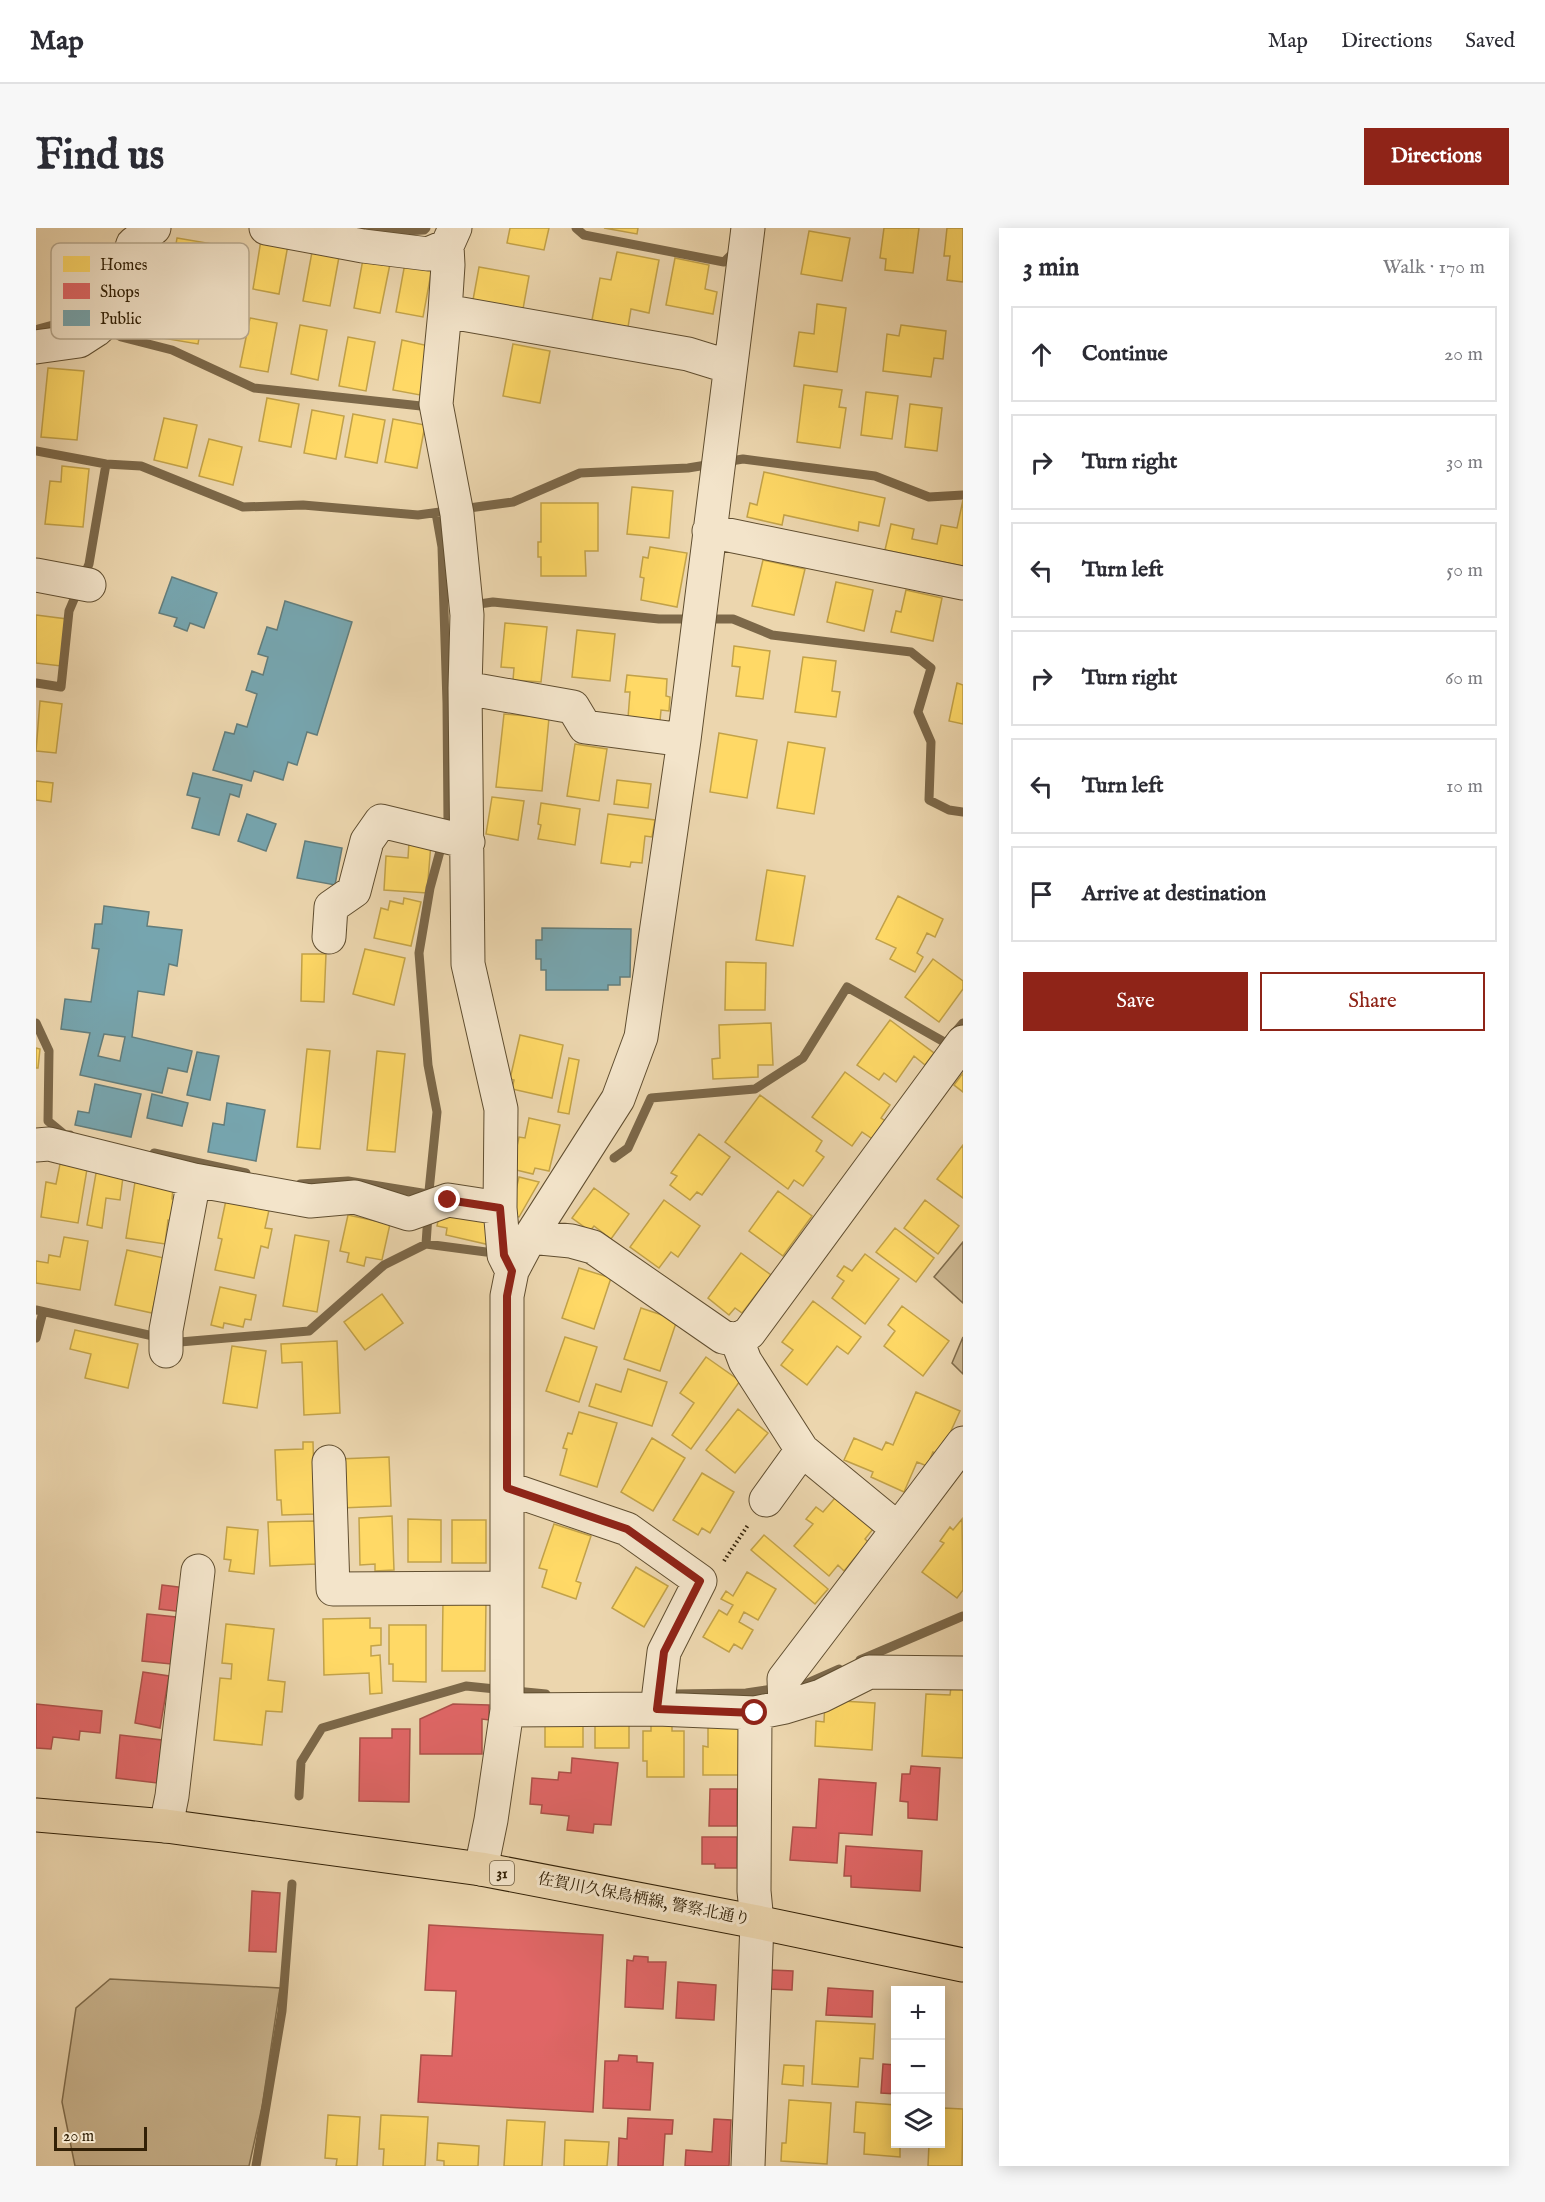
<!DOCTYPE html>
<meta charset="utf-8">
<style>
:root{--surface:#fff;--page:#f7f7f7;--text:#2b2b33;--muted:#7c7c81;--line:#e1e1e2;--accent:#8f2418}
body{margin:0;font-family:"IM FELL English","Noto Serif JP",serif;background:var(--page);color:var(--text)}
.controls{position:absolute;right:18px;bottom:18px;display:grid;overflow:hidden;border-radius:0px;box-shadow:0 3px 15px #0003}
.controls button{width:54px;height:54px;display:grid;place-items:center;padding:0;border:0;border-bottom:2px solid var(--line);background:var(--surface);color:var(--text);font:30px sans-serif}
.scale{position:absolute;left:18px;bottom:15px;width:93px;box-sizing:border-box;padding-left:6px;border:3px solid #322006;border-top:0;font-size:16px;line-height:21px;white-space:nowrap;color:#322006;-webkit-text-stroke:4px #f3e4ca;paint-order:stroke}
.stop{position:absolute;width:18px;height:18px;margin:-14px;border:4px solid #8f2418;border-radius:50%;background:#fff}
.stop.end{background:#8f2418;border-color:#fff;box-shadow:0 2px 6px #0008}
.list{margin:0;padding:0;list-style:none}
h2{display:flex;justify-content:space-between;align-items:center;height:78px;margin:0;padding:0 24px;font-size:26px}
h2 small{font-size:20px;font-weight:400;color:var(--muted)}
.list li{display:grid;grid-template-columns:39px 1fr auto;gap:18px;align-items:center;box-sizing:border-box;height:96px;margin:0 12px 12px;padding:0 12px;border:2px solid var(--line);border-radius:0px}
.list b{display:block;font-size:22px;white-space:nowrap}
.list em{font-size:20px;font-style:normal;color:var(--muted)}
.actions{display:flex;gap:12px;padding:18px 24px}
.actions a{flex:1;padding:14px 0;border:2px solid var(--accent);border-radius:0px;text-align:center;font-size:21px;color:var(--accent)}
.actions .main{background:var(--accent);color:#fff}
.icon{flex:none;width:33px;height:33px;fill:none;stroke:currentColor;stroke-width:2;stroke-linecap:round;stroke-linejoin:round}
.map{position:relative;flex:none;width:927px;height:1938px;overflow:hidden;border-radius:0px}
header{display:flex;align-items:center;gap:36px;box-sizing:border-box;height:84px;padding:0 30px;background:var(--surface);border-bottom:2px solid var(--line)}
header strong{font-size:28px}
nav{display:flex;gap:33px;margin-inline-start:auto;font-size:21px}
.intro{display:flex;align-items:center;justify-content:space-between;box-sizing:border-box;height:144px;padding:0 36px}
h1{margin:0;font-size:42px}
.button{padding:15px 27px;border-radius:0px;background:var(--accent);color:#fff;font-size:21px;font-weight:700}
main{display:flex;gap:36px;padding:0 36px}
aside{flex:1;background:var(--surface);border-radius:0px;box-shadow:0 3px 15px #0003}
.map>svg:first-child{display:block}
.green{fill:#ccb791;stroke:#7f6c4c;stroke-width:1.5}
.homes{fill:#ffd966;stroke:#c2a249;stroke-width:1.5}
.shops{fill:#e06666;stroke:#ac5149;stroke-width:1.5}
.public{fill:#76a5af;stroke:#627d7c;stroke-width:1.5;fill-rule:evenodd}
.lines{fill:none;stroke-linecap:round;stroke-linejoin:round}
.stream{stroke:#7c6849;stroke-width:9}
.minor-casing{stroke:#604e30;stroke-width:35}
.major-casing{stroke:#322006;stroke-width:35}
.path{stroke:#322006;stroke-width:4;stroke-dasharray:1.5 3;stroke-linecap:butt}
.minor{stroke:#f3e4ca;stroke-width:33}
.major{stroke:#ecd6ae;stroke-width:33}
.route{stroke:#8f2418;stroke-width:8}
.labels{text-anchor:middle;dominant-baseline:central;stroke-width:6;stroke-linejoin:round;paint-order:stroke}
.shield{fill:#f3e4ca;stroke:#6c5b41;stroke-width:1.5}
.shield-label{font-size:15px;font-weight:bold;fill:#322006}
.street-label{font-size:16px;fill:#322006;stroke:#f3e4ca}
.key{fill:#f3e4ca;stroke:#b9a98f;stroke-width:1.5}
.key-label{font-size:16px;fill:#322006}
</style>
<header>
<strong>Map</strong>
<nav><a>Map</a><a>Directions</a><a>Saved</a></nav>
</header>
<div class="intro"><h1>Find us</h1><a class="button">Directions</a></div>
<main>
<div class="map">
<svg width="927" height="1938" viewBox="0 0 927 1938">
<rect width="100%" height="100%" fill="#ecd6ae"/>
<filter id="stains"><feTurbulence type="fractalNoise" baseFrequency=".00333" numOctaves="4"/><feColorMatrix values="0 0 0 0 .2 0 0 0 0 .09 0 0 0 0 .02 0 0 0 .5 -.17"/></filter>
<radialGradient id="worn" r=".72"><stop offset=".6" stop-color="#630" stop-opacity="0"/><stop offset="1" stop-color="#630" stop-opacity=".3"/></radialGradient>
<path class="green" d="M927 1014V1075L898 1049Z
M927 1109V1146L916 1135Z
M74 1751 244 1760 226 1879 213 1938H39L26 1874 40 1780Z"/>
<path class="homes" d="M474 0H513L508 22 471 15Z
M568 0H602L601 6Z
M848 0H883L877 45 849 42 850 31 844 30Z
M911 0H927V54L911 52 914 28H908Z
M773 3 814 10 806 53 765 46Z
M141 10 177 16 170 53 135 47Z
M225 12 252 17 243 66 217 61Z
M276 24 303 29 294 78 267 73Z
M581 24 623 32 613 85 595 81 592 99 556 92 564 50 575 52Z
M639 30 673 37 669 61 681 64 677 86 630 77Z
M327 31 354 36 344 85 318 80Z
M369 35 396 40 387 89 360 84Z
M443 39 493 48 487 81 437 72Z
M130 49 172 56 162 116 120 109Z
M781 76 810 80 801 144 758 138 763 104 778 106Z
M214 90 241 95 232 144 204 139Z
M264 97 291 102 282 152 255 146Z
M865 97 910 103 907 131 898 130 895 149 847 143 851 106 863 108Z
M312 109 339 114 330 163 303 158Z
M366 112 393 118 384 167 357 162Z
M477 116 514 123 504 175 467 168Z
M12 140 48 143 41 212 5 209Z
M768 157 806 162 803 179 810 180 804 220 761 214Z
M830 164 862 168 856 211 825 207Z
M231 170 263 176 255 219 223 213Z
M874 176 906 180 901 223 869 219Z
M276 182 308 188 300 231 268 225Z
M317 186 349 192 341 235 309 229Z
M128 190 161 197 151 240 118 232Z
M357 191 389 197 381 240 349 234Z
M173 211 206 219 197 257 163 248Z
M26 238 53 241 47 299 9 296 14 253 25 254Z
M728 244 849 270 843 298 823 294 822 303 748 287 746 297 711 289 714 275 721 277Z
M596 259 637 263 633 310 591 306Z
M927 272V338L849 322 855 296 878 301 876 311 901 316 905 297 921 300Z
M505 275H562V323H549L550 348H505V329H502V314H505Z
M614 319 651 325 641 379 605 372 608 350 604 349 607 329 612 330Z
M727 332 769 341 758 387 716 378Z
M800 354 837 362 828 403 791 394Z
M870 362 906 370 897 413 855 404 860 383 865 384Z
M0 387 31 391 25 438 0 435Z
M469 395 511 399 505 454 477 452 478 440 465 439Z
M541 402 579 406 574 453 536 449Z
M698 418 734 423 727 471 700 468 704 439 696 438Z
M767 429 800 433 796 463 804 464 800 489 759 484Z
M591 447 631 451 630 468 634 469 633 483 625 482 624 493 592 490 594 464H589Z
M921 455 927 457V496L913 493Z
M4 473 26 476 20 525 0 523Z
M468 486 513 490 506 563 460 559Z
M683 505 721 512 711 570 674 564Z
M752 514 789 520 778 586 741 580Z
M539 516 571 521 563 573 531 568Z
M581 552 615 556 612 580 578 576Z
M0 553 17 555 15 574 0 572Z
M456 569 488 573 482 612 450 606Z
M505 575 544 581 539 617 502 611 505 597 502 596Z
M572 586 619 592 616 609 609 608 606 635 595 634 594 639 565 635Z
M373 614 395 615 391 665 348 662 350 628 372 630Z
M731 642 769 648 757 718 720 712Z
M862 668 907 691 899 709 891 705 881 725 887 729 879 744 854 731 860 720 840 711Z
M368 670 385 674 375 718 338 710 345 680 352 682 354 673 367 676Z
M329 721 369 730 358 777 317 766Z
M266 726H290L288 774 265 773Z
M897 731 927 753V761L903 794 869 769Z
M690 734 730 735 729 782H689Z
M854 792 898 825 889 837 878 828 860 854 848 845 843 852 821 837Z
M735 795 737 837H722V849L677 851 676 831 684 830 683 797Z
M484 807 527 817 516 870 476 861 478 852 474 851Z
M0 820 4 821 2 840H0Z
M271 821 294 823 284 921 261 919Z
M341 823 369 826 359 924 331 922Z
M533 830 543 832 533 886 522 884Z
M809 844 854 877 845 890 851 894 838 912 826 904 816 918 776 889Z
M927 845V864L918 857Z
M724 867 786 913 780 923 788 929 767 958 758 952 752 961 689 914Z
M493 890 524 897 513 943 499 940 497 946 476 941 483 909 489 910Z
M663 906 694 929 666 967 661 964 654 972 634 957 641 948 635 945Z
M927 917V970L901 951Z
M24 936 51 941 42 995 5 989 10 954 20 956Z
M60 945 87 949 84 972 70 970 66 1000 51 997Z
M483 949 503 954 483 989 474 987Z
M99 954 137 960 136 971 141 972 138 993 132 992 129 1016 90 1010Z
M558 960 593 986 575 1011 558 998 554 1003 536 990Z
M742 963 776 988 747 1028 713 1003Z
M190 972 233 982 229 1000 236 1001 232 1020 225 1018 218 1050 179 1042 186 1011 182 1010Z
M628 972 664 998 642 1029 635 1024 623 1040 594 1019Z
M889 972 923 998 902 1026 868 1000Z
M404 983 459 995 454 1017 410 1007 411 1000 401 998Z
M312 987 354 996 346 1032 330 1029 328 1038 311 1034 313 1025 304 1023Z
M859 1000 898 1030 880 1054 840 1024Z
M259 1007 293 1013 281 1084 247 1078Z
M28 1009 52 1013 44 1062 0 1055V1033L12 1035 13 1027 24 1029Z
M91 1022 128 1030 116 1085 79 1077Z
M705 1025 735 1047 706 1085 699 1080 693 1087 672 1070Z
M829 1026 863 1051 829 1096 796 1070 808 1053 801 1048 808 1038 816 1043Z
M543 1040 575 1050 558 1101 526 1090Z
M184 1059 220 1067 215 1092 209 1091 207 1099 188 1095 187 1100 175 1097Z
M346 1066 367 1095 329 1122 308 1094Z
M777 1073 825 1109 812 1126 801 1118 771 1157 745 1137 757 1122 746 1114Z
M866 1078 913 1113 887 1148 848 1118 859 1103 852 1097Z
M605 1080 641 1092 624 1143 588 1131Z
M39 1102 102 1116 92 1160 49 1150 55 1126 34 1121Z
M529 1109 561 1119 543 1174 510 1163Z
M301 1113 304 1185 268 1187 266 1134 246 1135 245 1116Z
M196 1118 230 1123 221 1180 187 1175Z
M670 1129 704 1153 655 1221 636 1207 658 1175 644 1165Z
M592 1141 631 1154 616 1198 553 1178 560 1156 585 1164Z
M880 1164 924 1183 904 1227 897 1224 891 1238 881 1234 868 1264 835 1249 837 1244 808 1232 818 1210 846 1222 850 1214 857 1217Z
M702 1181 732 1205 699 1245 670 1222Z
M543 1184 581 1195 561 1259 524 1247 531 1221 527 1220 532 1205 536 1206Z
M616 1210 649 1230 617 1283 585 1264Z
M267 1214H277L279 1286 246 1287 245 1272H241L239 1222 267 1221Z
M353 1229 355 1278 304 1280 302 1231Z
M666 1245 698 1264 674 1305 666 1300 662 1307 637 1292Z
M804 1264 841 1296 829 1311 832 1314 808 1343 802 1337 793 1348 758 1318 777 1296 770 1291 780 1279 787 1284Z
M356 1288 358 1342 339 1343V1336L324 1337 323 1290Z
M372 1291 405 1292V1334H372Z
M926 1291 927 1362 921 1370 886 1344 908 1315 904 1313 914 1299 917 1302Z
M416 1292H450V1335H416Z
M279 1293 280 1336 234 1338 232 1294Z
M518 1296 555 1308 540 1353 545 1355 540 1371 506 1359 511 1342 503 1340Z
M191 1299 222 1302 218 1346 193 1343 195 1332 188 1331Z
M728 1307 792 1361 779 1376 715 1322Z
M600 1339 632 1358 608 1399 576 1380Z
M711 1344 740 1361 722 1392 708 1384 703 1394 717 1402 706 1421 698 1416 693 1424 667 1409 683 1382 691 1387 697 1377 685 1371 690 1363 697 1368Z
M407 1373H450L449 1443H406Z
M334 1390V1400H345V1417L335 1418V1428L344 1427 346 1465 334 1466 333 1445 288 1447 287 1391Z
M190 1396 238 1401 232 1452 249 1454 246 1484 230 1483 226 1517 178 1512 184 1450 195 1451 196 1436 186 1435Z
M353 1397H390V1454L357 1453V1436H353Z
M915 1459H927V1530L886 1528 890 1466 914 1467Z
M789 1472 839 1475 836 1522 779 1518 780 1493 788 1494Z
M559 1490H593V1520H559Z
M509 1492H547V1519H509Z
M615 1493H636V1503H648V1549H611V1533H607V1503H615Z
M672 1499H705V1547H667V1518L672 1519Z
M780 1793 839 1796 837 1831 824 1830 822 1859 776 1856Z
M748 1837 768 1838 767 1858 746 1856Z
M753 1872 795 1875 791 1936 745 1933 746 1915H750Z
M820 1874 860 1877V1916H864V1929L828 1926 829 1905 818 1904Z
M907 1880 927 1881 926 1938H892L893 1916H904Z
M292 1887 324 1889 321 1938H300L301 1931 289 1930Z
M345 1887 392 1889 389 1938H347L348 1921H343Z
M471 1892 509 1894 506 1938H468Z
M529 1912 573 1914 571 1938H528Z
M402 1915 443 1918 442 1938H408V1933L401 1932Z"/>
<path class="shops" d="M126 1357 150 1360 148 1384 123 1381Z
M111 1386 140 1389 135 1436 106 1433Z
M107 1444 133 1448 124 1500 99 1495Z
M0 1476 66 1483 64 1505 44 1503 43 1512 17 1509 15 1521 0 1520Z
M417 1476 453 1477V1492L446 1491V1526H384V1491Z
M356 1501H374L373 1574 323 1573 324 1510H356Z
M84 1507 126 1512 121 1555 80 1550Z
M536 1530 582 1535 575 1597 558 1596 557 1605 531 1602 533 1588 505 1585 506 1577 494 1576 496 1550 522 1552 523 1544 535 1545Z
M875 1538 904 1540 901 1592 872 1590V1574L864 1573 866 1546H874Z
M783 1551 840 1555 836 1607 803 1605 801 1635 754 1632 757 1599 780 1600Z
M674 1561H701V1598H673Z
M666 1609H701V1640H679V1636H666Z
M810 1618 886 1623 884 1663 815 1659V1648H808Z
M216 1663 244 1665 240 1724 213 1723Z
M393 1697 567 1707 557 1884 382 1874 385 1827 416 1828 420 1763 389 1762Z
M598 1728 612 1729V1734H630L627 1781 589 1779 591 1732 597 1733Z
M735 1742 757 1743 756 1762 733 1761Z
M642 1754 680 1757 678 1792 640 1790Z
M792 1760 837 1763 836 1789 790 1787Z
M583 1827 601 1828V1834L617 1835 614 1882 567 1880 569 1833H582Z
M847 1836 860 1837V1866L845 1865Z
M592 1890 637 1892 636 1906H629L627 1938H582L583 1910 591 1911Z
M678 1891 695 1892 693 1938H649L650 1922 676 1924Z"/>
<path class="public" d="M136 349 181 365 168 400 154 395 151 403 138 398 141 390 123 385Z
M249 373 316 394 281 507 271 504 261 537 252 534 247 552 218 543 215 553 177 542 189 504 198 506 201 496 211 499 221 466 210 462 216 443 227 447 232 429 222 426 231 399 241 402Z
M157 545 206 557 203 569 194 566 183 607 156 600 164 570 151 567Z
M211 586 240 596 230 623 202 613Z
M269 613 306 620 299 657 261 650Z
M68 678 113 684 111 698 146 702 141 738 133 736 128 767 102 763 96 809 156 823 151 844 132 840 126 865 44 847 54 805 25 801 29 771 55 774 63 721 56 720 59 696H66ZM68 806 89 809 84 833 62 828Z
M506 700 595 701 594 749H584V757H572V762H510V742H505V731H500V712H506Z
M161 824 183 828 174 872 151 867Z
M59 856 105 866 95 909 39 897 42 883 53 885Z
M116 866 152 875 146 898 111 890Z
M191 875 229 882 220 933 172 924 177 895 188 897Z"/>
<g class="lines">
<path class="stream" d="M324 0 345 4 388 2 390 0
M540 0 548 7 688 34 700 22
M50 88 85 109 136 122 218 160 385 178
M2 101 50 88 66 71
M0 223 70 236 105 238 207 279 267 277 382 287 477 274 544 245 652 240 707 231 839 248 893 269 927 267
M436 377 457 374 623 391H697L736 407 875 424 895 440 882 484 895 514 893 572 913 582 927 584
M0 455 25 459 33 383 53 336 70 236
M0 795 13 823 12 893 29 907H34
M118 925 210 945
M578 930 592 920 615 870 719 861 767 830 811 759 910 815 927 795
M264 956 312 953 392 966
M392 973 401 884 392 837 383 725 394 660 412 594 411 475 406 319 400 285
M390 1016 392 987
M0 1082 144 1114 273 1103 348 1037 390 1016 450 1024
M0 1110 7 1084
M824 1432 927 1388
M760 1457 769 1456 803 1441
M638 1466 710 1465 744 1460
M263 1568 265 1534 286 1500 430 1458 510 1466
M220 1938 246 1783 256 1656"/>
<g class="minor-casing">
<path id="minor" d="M230 0 327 18 392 26 411 18
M419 0 411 18 412 37 409 83 400 176 421 286 431 387 429 460 432 736 465 881 464 980 468 1027 476 1043
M409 83 652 126 694 139
M0 119 43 113 60 102 72 91 97 16 118 0
M673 303 927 355
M0 347 53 357
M429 460 537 479 549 499 648 512
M293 709 295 679 318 663 331 613 345 593 432 614
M0 917 13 916 158 952 274 973 319 969 373 986 412 972 464 980
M494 1009 535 1013 557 1019 687 1109 701 1112 713 1105 927 814
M701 1112 709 1133 766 1222 862 1301 748 1451 749 1479
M130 1123V1102L158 952
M293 1234 297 1361 471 1360
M471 1260 591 1301 664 1353 628 1424 621 1481
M730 1272 766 1222
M862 1301 927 1215
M471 1482 621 1481 719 1485 749 1479 785 1468 833 1444 927 1445
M130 1598 136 1568 162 1343
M445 1641 455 1592 471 1482V1068L476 1043 494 1009 582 871 605 809 648 512 712 0
M712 1938 721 1694 718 1663 719 1485"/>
</g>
<g class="major-casing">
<path id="major" d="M0 1587 130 1598 445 1641 721 1694 927 1737"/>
</g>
<path class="path" d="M688 1333 712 1297"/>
<use href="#minor" class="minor"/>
<use href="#major" class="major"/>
</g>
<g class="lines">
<path class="route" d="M412 972 464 980 468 1027 476 1043 471 1068V1260L591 1301 664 1353 628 1424 621 1481 719 1485"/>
</g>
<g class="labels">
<rect class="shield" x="454" y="1633" width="24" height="24" rx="4.5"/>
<g class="shield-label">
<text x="466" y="1645">31</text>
</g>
<g class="street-label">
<text transform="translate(608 1672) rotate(11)">佐賀川久保鳥栖線, 警察北通り</text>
</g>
</g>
<rect x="15" y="15" width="198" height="96" rx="9" class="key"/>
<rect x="27" y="28" width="27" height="16" fill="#ffd966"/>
<rect x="27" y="55" width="27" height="16" fill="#e06666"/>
<rect x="27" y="82" width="27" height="16" fill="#76a5af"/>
<g class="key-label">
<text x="64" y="42">Homes</text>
<text x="64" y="69">Shops</text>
<text x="64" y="96">Public</text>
</g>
<rect width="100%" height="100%" filter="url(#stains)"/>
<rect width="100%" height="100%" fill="url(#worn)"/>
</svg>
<div class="controls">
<button>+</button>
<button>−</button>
<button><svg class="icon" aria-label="layers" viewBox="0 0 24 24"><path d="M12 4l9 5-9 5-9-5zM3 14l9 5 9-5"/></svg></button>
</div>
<div class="scale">20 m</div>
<div class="stop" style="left:719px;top:1485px"></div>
<div class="stop end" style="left:412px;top:972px"></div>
</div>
<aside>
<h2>3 min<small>Walk · 170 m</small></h2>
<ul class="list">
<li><svg class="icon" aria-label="ahead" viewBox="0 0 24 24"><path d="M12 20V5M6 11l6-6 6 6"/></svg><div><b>Continue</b></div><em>20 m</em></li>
<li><svg class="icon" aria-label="right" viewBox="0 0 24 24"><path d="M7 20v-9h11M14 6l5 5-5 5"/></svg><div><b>Turn right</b></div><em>30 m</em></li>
<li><svg class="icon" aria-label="left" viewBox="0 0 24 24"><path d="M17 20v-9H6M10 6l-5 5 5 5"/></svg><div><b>Turn left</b></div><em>50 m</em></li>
<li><svg class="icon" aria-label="right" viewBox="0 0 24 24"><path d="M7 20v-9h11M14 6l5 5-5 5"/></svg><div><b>Turn right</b></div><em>60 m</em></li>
<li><svg class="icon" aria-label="left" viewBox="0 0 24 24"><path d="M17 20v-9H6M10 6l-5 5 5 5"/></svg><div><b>Turn left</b></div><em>10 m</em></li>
<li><svg class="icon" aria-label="arrive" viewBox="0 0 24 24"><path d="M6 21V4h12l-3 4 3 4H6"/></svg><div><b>Arrive at destination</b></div></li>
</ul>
<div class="actions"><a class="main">Save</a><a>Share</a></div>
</aside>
</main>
